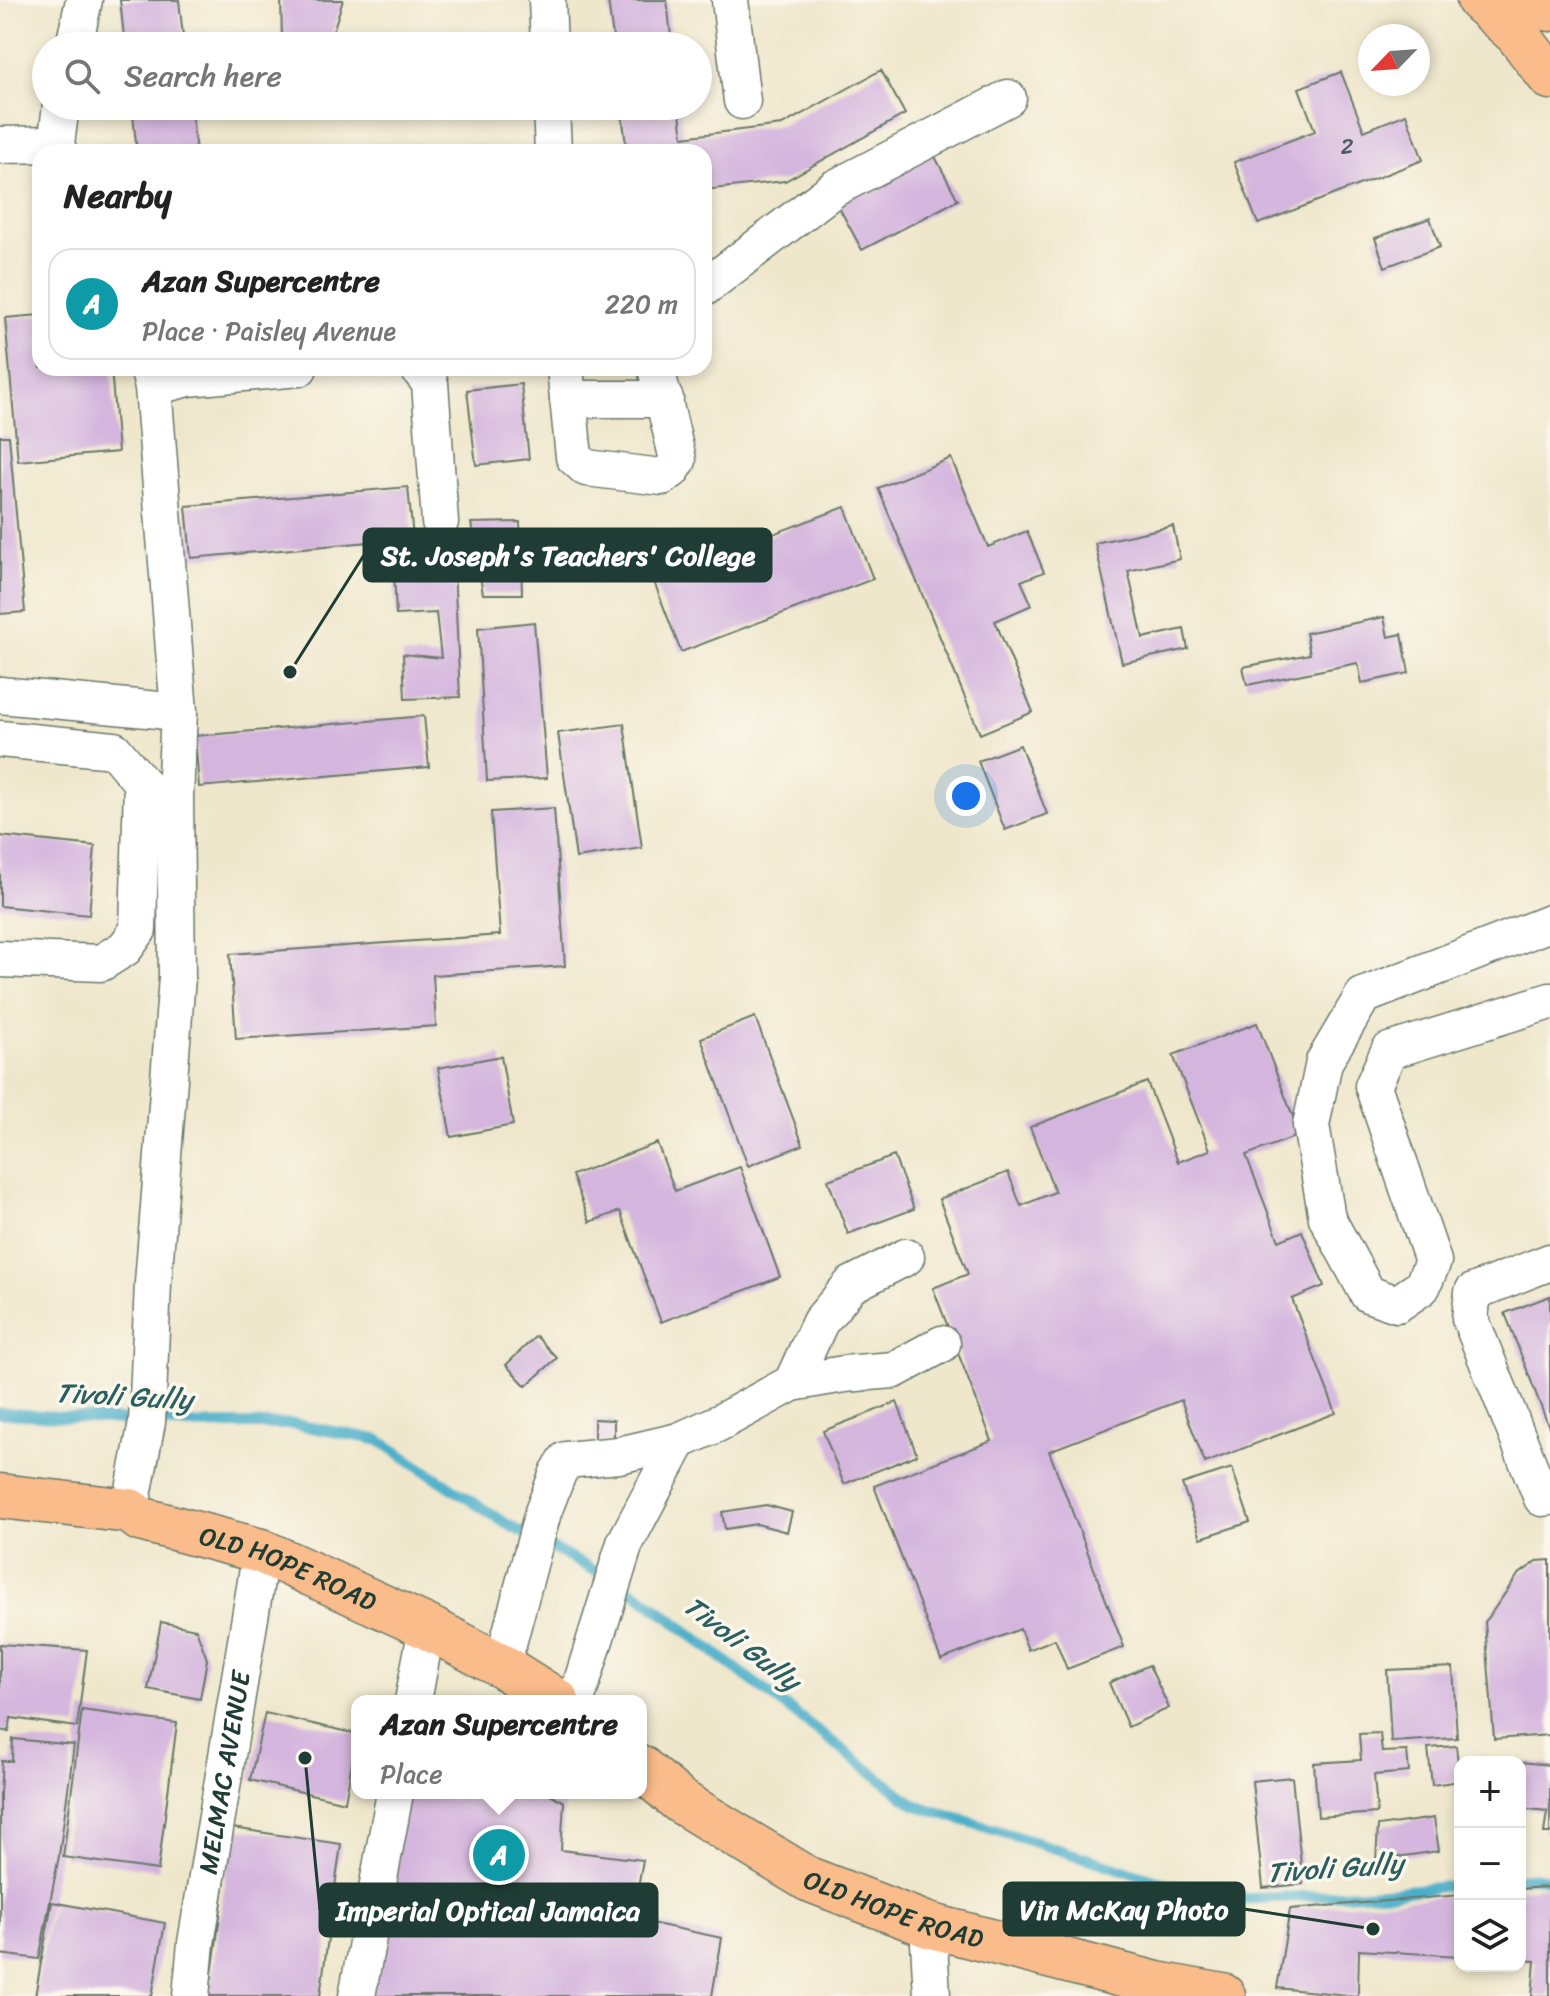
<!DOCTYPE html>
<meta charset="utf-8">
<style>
:root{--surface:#fff;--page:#f2f2f2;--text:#222;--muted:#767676;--line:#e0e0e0;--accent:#0f766e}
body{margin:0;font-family:Sriracha,sans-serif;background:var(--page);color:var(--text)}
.controls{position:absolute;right:24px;bottom:24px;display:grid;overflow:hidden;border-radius:16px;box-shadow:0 4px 12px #0003}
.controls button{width:72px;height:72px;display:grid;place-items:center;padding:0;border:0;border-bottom:2px solid var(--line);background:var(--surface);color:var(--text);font:40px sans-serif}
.compass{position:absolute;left:1358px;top:24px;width:72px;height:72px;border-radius:50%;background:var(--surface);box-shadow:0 4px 12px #0003;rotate:245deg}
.you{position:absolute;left:966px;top:796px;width:28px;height:28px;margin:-20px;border:6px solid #fff;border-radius:50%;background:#1a73e8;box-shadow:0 0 0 12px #1a73e833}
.badge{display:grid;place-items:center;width:52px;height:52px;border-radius:50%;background:var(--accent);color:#fff;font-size:26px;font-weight:700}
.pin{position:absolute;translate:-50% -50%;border:4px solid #fff;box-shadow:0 2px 8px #0006}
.popup{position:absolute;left:351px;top:1695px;width:296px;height:104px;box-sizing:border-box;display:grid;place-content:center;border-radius:16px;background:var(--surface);filter:drop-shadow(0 2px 6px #0005);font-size:26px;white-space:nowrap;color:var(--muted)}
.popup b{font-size:30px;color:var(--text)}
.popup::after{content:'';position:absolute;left:50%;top:100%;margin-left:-16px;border:16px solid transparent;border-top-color:var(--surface)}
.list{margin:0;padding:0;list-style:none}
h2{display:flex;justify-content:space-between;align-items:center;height:104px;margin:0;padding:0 32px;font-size:34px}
h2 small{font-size:26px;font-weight:400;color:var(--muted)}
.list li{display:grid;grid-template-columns:52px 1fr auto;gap:24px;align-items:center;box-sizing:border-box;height:112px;margin:0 16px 16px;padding:0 16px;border:2px solid var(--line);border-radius:24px}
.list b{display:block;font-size:30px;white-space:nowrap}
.list p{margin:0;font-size:26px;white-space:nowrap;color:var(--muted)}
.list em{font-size:26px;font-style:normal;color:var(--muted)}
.icon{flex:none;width:44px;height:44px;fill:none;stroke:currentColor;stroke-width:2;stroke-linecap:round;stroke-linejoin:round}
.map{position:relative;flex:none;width:1550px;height:1996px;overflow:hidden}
.search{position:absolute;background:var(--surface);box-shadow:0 4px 12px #0003;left:32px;top:32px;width:680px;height:88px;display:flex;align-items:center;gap:20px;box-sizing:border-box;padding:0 28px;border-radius:44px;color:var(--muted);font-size:30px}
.panel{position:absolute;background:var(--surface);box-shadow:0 4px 12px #0003;left:32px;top:144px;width:680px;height:232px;border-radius:24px}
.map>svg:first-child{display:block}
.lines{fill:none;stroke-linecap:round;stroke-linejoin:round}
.stream{stroke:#4aaec9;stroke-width:11}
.building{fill:#d4b5de}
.minor-casing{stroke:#687869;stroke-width:39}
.major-casing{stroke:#687869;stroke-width:47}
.minor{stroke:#fff;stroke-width:36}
.major{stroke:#f9bc8a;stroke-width:44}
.labels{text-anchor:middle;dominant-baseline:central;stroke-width:7;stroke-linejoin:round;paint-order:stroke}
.number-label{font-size:22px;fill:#4c5b5e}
.street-label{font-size:26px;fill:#1f3d34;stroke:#fbf7ec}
.water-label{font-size:28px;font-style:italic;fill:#2c5f61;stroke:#fbf7ec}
.leader{fill:none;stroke:#1f3d34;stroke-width:3}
.callout-dot{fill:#1f3d34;stroke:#fbf7ec;stroke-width:3}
.callout{fill:#1f3d34;stroke:#1f3d34;stroke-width:3}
.callout-label{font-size:28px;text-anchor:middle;font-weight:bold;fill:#fff}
</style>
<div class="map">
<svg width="1550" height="1996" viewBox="0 0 1550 1996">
<rect width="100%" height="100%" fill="#fbf7ec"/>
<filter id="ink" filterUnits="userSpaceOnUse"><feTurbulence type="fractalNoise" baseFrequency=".0125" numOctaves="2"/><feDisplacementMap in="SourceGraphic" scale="16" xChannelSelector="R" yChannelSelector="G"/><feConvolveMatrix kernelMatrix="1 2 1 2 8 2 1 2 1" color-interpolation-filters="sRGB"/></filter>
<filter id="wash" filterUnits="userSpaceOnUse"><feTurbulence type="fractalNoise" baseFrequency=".006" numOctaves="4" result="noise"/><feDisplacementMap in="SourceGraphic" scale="32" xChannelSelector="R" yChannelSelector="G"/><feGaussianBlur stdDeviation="1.8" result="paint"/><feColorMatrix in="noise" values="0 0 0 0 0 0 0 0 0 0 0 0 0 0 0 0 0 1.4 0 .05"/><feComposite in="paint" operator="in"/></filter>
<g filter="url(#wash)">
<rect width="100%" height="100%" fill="#efe7cc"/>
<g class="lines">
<path class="stream" d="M0 1413 197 1425 292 1424 379 1440 505 1523 638 1594 915 1805 1220 1900 1393 1892 1460 1885
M1520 1878 1534 1877 1550 1880"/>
</g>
<g id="blocks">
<path class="building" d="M120 0H179L184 46H125Z
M281 0H343L331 38 282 39Z
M608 0H667L672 46H614Z
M881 70 905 114 785 181 704 190V152H627L621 106H679L683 137 782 125Z
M1341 72 1364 131 1406 114 1423 160 1258 224 1234 162 1315 131 1299 88Z
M132 106H191L196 152H137Z
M932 151 958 200 862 250 836 202Z
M1430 218 1440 247 1385 267 1375 238Z
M40 315V368H111L118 452 18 461 5 318Z
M521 384 529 459 476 465 467 390Z
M0 436H9L25 612 0 614Z
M951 458 988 547 1027 531 1044 572 1021 581 1032 605 995 621 1033 712 980 734 878 488Z
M408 487 413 538 191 558 186 506Z
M845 507 873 579 681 652 653 579Z
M520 522 522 594H483L471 523Z
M1173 526 1180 559 1128 571 1143 638 1184 629 1188 649 1122 663 1095 543Z
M454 567 460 697 405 699 403 654 441 658 436 613 396 615 394 570Z
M1384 617 1388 637 1402 634 1409 673 1362 683 1358 663 1247 685 1243 667 1310 654 1306 633Z
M534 622 547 778 487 781 478 628Z
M424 716 429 767 199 787 195 736Z
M624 724 642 848 576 858 558 733Z
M1020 745 1047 814 1005 830 978 761Z
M554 808 565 966 433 975 436 1026 236 1039 230 954 500 935 491 812Z
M0 836 95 846 89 915 0 906Z
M755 1017 803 1145 748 1166 701 1038Z
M1257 1023 1300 1135 1246 1155 1279 1241 1302 1231 1324 1286 1292 1299 1336 1413 1205 1463 1181 1400 1049 1451 1124 1647 1067 1669 1055 1639 1028 1650 1020 1629 941 1660 874 1486 992 1441 933 1288 968 1274 939 1199 1008 1172 1021 1206 1055 1192 1030 1127 1147 1082 1178 1162 1210 1150 1173 1055Z
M501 1056 513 1125 451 1137 438 1068Z
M657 1143 675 1191 740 1167 780 1277 661 1322 620 1211 590 1222 572 1175Z
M894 1156 914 1209 848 1234 828 1180Z
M1550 1296V1430L1505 1313Z
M536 1336 557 1358 526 1386 506 1365Z
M897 1402 917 1455 844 1484 823 1431Z
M594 1419 614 1420V1443L594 1442Z
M1232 1468 1250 1522 1201 1538 1182 1484Z
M766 1505 792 1512 787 1532 757 1524 725 1529 722 1512Z
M1550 1560V1735L1494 1739 1485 1622 1518 1575 1537 1561Z
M161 1622 196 1629 207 1659 200 1699 148 1689Z
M0 1644 87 1650 77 1727 11 1718 9 1732 0 1730Z
M1149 1665 1169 1708 1128 1727 1109 1683Z
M1453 1667 1457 1738 1391 1742 1387 1670Z
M82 1710 177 1723 158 1870 63 1857Z
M265 1713 357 1734 345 1802 250 1780Z
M1380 1733 1382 1752 1407 1751 1409 1772 1374 1775 1377 1813 1318 1817 1314 1763 1361 1760 1359 1734Z
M13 1739 74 1745 59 1856 39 1959 0 1954V1794L2 1761H12Z
M1456 1746 1460 1781 1432 1785 1428 1748Z
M1520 1762 1550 1765V1833H1544L1547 1811 1520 1808Z
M1292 1777 1303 1884 1263 1888 1252 1781Z
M406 1793H548L564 1802 561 1850 643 1860 632 1919 722 1938 712 1996H372Z
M1434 1818 1439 1851 1376 1860 1378 1826Z
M232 1828 341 1844 320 1996H209Z
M1545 1887 1550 1889V1996H1532L1535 1961 1520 1960V1889Z
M1460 1895V1956L1359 1950 1358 1996 1277 1988 1290 1909Z
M52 1902 165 1923 152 1996H35Z"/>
</g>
</g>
<g filter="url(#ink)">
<use href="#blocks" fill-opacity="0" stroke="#687869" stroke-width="2"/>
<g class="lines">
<g class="minor-casing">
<g id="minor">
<path d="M547 0 549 46"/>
<path d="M730 0 742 101"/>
<path d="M74 46 84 0"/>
<path d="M551 106 553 152"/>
<path d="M0 145 56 144"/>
<path d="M59 152 56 144 61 106"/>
<path d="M704 288 835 188 1008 98"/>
<path d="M148 368 153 387 179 712"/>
<path d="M418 368 430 383 440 522"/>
<path d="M565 368 574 457 586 468 662 477 672 470 678 460 656 368"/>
<path d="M153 387 188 378 299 368"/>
<path d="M568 399H665"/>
<path d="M0 695 179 712 175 797 177 977 153 1283 147 1422 130 1511"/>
<path d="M0 739 114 750 142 783 138 930 125 948 101 963 0 959"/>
<path d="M1550 923 1363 996 1324 1062 1311 1125 1327 1218 1368 1294 1397 1304 1422 1287 1433 1261 1373 1086 1389 1051 1550 1001"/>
<path d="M1550 1262 1473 1292 1470 1318 1542 1498 1550 1497"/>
<path d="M792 1383 820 1322 851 1285 906 1257"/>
<path d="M502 1666 543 1512 558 1473 566 1460 619 1455 679 1441 719 1423 792 1383 844 1374 894 1370 942 1344"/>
<path d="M413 1701 427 1627"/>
<path d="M576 1701 625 1543 679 1441"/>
<path d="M928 1925 932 1996"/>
<path id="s1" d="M191 1996 196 1943 261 1551"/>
<path d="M357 1996 395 1793"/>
</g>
</g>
<g class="major-casing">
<g id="major">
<path d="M1479 0 1517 34 1550 77"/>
<path d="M1521 0 1550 9"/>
<path id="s2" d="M0 1496 130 1511 140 1519 261 1551 427 1627 502 1666 557 1701"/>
<path id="s3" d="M641 1768 680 1801 808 1879 928 1925 1157 1984 1223 1996"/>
</g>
</g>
<use href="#minor" class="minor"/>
<use href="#major" class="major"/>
</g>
</g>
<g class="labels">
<g class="number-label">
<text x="1347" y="146">2</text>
</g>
<g class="street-label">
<text stroke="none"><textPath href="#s2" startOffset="300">OLD HOPE ROAD</textPath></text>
<text stroke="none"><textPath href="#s1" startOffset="226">MELMAC AVENUE</textPath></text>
<text stroke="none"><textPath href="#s3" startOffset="292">OLD HOPE ROAD</textPath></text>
</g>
<g class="water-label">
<text transform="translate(124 1396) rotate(3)">Tivoli Gully</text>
<text transform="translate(742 1643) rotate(37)">Tivoli Gully</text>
<text transform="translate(1335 1868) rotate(-4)">Tivoli Gully</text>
</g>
</g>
<path class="leader" d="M290 672L364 555M1373 1929L1244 1909M305 1758L320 1910"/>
<g class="callout-dot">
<circle cx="290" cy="672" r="8"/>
<circle cx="1373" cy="1929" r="8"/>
<circle cx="305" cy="1758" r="8"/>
</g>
<g class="callout">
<rect x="364" y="529" width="407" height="52" rx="8"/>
<rect x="1004" y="1883" width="240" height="52" rx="8"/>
<rect x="320" y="1884" width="337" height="52" rx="8"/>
</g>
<g class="callout-label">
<text x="568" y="565">St. Joseph's Teachers' College</text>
<text x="1124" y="1919">Vin McKay Photo</text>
<text x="488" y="1920">Imperial Optical Jamaica</text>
</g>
</svg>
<div class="controls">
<button>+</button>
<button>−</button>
<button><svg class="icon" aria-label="layers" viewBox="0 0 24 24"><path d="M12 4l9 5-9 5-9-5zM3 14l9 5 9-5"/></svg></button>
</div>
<svg class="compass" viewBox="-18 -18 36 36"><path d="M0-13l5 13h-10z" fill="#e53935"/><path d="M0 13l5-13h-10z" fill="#767676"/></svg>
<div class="you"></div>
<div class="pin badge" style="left:499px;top:1855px;background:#0f9aa8">A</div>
<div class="popup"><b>Azan Supercentre</b>Place</div>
<div class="search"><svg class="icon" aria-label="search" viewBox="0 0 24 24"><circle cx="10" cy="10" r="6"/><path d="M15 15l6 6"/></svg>Search here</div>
<section class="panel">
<h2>Nearby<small></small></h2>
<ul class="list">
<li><span class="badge" style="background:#0f9aa8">A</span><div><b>Azan Supercentre</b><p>Place · Paisley Avenue</p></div><em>220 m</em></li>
</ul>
</section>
</div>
